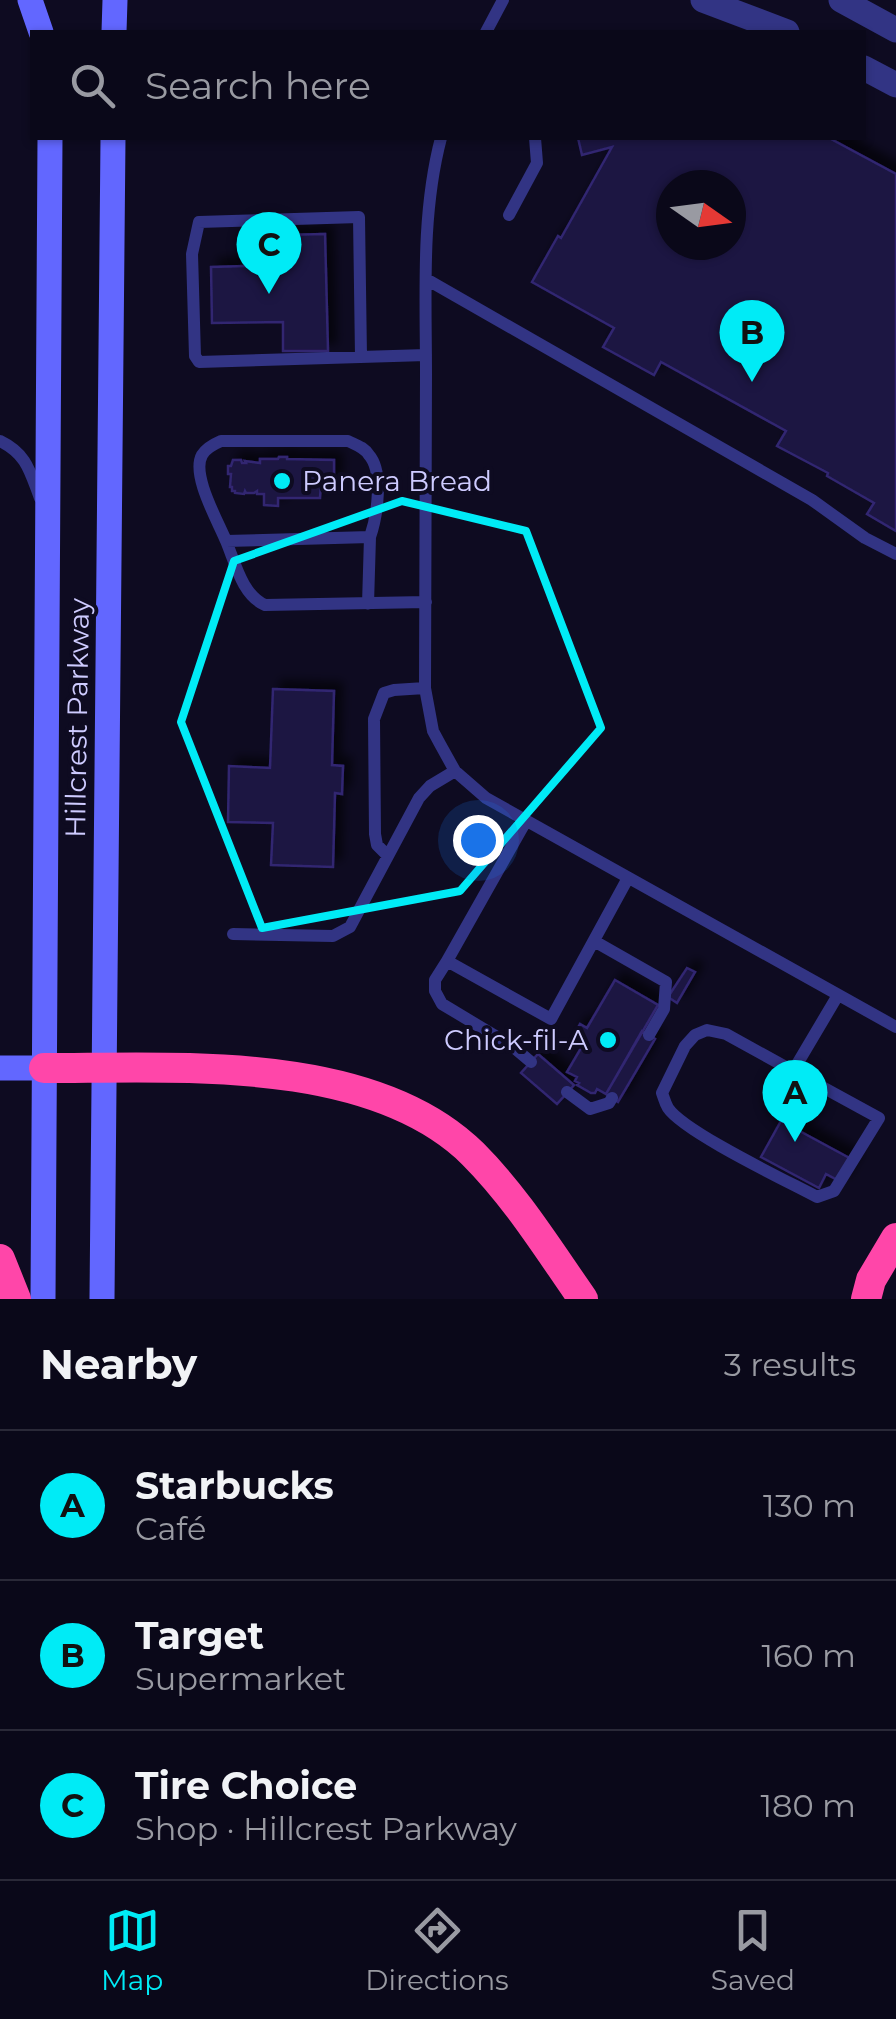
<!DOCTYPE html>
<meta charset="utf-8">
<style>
:root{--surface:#0a0819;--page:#181626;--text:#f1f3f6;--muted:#999aa2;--line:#2a2938;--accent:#00ebf6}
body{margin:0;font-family:Montserrat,sans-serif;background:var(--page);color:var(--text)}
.compass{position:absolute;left:656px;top:170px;width:90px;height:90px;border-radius:50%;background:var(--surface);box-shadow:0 2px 8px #0004;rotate:104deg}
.you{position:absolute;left:478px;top:840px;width:35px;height:35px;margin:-25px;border:8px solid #fff;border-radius:50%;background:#1a73e8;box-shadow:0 0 0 15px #1a73e833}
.badge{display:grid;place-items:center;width:65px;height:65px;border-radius:50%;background:var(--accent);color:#111;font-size:32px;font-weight:700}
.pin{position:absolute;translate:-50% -82px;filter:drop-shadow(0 2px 5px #0008)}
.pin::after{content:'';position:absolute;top:52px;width:35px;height:30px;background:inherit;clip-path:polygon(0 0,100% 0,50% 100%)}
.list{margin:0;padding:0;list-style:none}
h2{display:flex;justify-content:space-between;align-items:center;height:130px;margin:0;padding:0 40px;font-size:42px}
h2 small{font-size:32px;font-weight:400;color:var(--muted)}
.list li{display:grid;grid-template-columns:65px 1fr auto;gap:30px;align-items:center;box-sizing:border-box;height:150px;padding:0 40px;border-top:2px solid var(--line)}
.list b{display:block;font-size:38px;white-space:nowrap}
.list p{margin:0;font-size:32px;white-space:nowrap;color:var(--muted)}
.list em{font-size:32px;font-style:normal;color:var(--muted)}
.icon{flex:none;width:55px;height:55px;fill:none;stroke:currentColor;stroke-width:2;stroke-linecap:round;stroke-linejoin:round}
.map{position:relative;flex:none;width:896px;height:1299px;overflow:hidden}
.search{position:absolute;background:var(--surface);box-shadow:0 2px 8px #0004;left:30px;right:30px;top:30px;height:110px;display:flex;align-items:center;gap:25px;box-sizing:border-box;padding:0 35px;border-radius:0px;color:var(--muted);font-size:38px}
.sheet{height:580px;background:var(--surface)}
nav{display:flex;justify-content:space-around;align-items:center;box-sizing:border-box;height:140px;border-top:2px solid var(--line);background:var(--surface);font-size:28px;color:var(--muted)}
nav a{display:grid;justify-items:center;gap:5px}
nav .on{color:var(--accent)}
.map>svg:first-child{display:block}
.building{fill:#1c1643;stroke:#302671;stroke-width:2.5;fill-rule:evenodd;filter:url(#shadow)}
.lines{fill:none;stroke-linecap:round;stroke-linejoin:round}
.service{stroke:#323484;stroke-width:12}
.tertiary{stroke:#323484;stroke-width:25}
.secondary{stroke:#6267ff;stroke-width:25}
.motorway{stroke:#ff46a9;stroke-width:30}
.marked{fill:none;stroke:#00ebf6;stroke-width:8;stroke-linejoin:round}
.poi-dot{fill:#00ebf6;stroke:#0e0b21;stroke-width:4}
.labels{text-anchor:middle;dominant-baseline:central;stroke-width:8;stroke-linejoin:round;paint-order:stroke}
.poi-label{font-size:28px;fill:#cecbff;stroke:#0e0b21;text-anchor:start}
.street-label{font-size:28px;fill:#cecbff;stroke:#0e0b21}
</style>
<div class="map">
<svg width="896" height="1299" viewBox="0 0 896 1299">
<defs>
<filter id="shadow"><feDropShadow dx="8" dy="-8" stdDeviation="5" flood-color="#0009"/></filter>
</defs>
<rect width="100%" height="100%" fill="#0e0b21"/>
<path class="building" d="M578 138H829L896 174V531L867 514 874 503 827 476 828 473 777 446 786 431 661 362 654 375 603 347 614 328 532 282 558 236 561 238 612 147 582 155ZM671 185H731V245H671Z
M325 234 328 351H283V322L212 323 211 267 281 265V235Z
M279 457H287V459L334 460V483H321L320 498H278V506L264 505V494H257V491L254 493H246L245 491 244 494 235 493V491H232V487H230L231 474H228V466H231L233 460H241L242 463H246L245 461 260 463V459H278Z
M273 689 334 691 332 765 343 766 342 794 335 793 333 867 271 865 273 823 228 822 229 766 270 768Z
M687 968 695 972 677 1003 668 997Z
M615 980 658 1005 606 1094 597 1089 595 1093H591L577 1085 579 1083 575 1081 577 1077 567 1072 584 1043 573 1037 580 1024 587 1028Z
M642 1031 655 1039 618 1102 606 1094Z
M538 1054 574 1085 557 1104 521 1073Z
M781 1121 853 1160 841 1182 826 1174 819 1188 761 1157Z"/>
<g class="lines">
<path class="service" d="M486 32 503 0
M441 138C421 214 426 295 426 374 426 479 425 584 425 688L433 731 440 744 455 771 486 798 896 1027
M509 215 537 163 535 138
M426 279 812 500 865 538 896 554
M361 357 359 217 199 222 192 254 195 356 199 362 426 355
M0 441C27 454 30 472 40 498
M226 541C218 521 191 475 202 455 206 448 214 444 221 441H348C356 445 364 447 369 455 384 472 377 517 370 537
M368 604 370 537 226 541C235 562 242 595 265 605L426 602
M526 821 447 961 551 1019 628 878
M388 856 377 845 375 834 374 719 384 693 394 690 425 688
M233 934 333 936 350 927 419 798 430 786 455 771
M594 941 666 982 664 1009 649 1035
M447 961 435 980V991L442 1004 512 1046 531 1062
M793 1071 879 1118 834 1191 817 1197C787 1181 684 1132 668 1108 665 1103 664 1098 662 1093L685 1046 695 1035 707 1030 726 1034 793 1071 838 995
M567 1092 590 1109 609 1103 612 1098"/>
<path class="tertiary" d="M703 0 787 32
M841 0 896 30
M864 68 896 85"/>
<path class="secondary" d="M30 0 41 32
M114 32 115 0
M0 1068H44
M43 1299 50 138
M102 1299 113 138"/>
<path class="motorway" d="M44 1068C176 1068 372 1054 473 1154 516 1197 548 1249 583 1299
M0 1259 16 1299
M866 1299 871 1280 896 1238"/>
</g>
<path class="marked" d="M402 501 526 531 601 728 460 891 262 928 181 722 234 561Z"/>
<g class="poi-dot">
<circle cx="282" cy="481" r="10"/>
<circle cx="608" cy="1040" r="10"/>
</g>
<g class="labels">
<g class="poi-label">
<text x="302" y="481">Panera Bread</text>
<text x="588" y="1040" text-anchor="end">Chick-fil-A</text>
</g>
<g class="street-label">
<text transform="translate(77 718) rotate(-89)">Hillcrest Parkway</text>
</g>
</g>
</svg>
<svg class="compass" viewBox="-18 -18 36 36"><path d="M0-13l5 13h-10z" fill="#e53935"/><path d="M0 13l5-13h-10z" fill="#999aa2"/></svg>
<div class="you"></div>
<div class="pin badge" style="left:795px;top:1142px">A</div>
<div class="pin badge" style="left:752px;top:382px">B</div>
<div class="pin badge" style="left:269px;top:294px">C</div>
<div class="search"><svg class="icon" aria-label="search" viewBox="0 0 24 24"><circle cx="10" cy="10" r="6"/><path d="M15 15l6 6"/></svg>Search here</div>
</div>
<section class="sheet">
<h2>Nearby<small>3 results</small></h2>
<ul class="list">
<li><span class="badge">A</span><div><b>Starbucks</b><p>Café</p></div><em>130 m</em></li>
<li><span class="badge">B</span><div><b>Target</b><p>Supermarket</p></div><em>160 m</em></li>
<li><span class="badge">C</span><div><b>Tire Choice</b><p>Shop · Hillcrest Parkway</p></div><em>180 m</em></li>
</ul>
</section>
<nav>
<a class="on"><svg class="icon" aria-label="map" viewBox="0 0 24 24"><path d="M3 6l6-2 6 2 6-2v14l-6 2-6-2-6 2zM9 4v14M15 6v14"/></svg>Map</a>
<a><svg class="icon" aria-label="directions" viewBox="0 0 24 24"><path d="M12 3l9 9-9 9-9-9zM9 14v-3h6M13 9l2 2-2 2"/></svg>Directions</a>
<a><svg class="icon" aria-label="saved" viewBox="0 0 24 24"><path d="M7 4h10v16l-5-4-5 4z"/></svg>Saved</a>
</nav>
